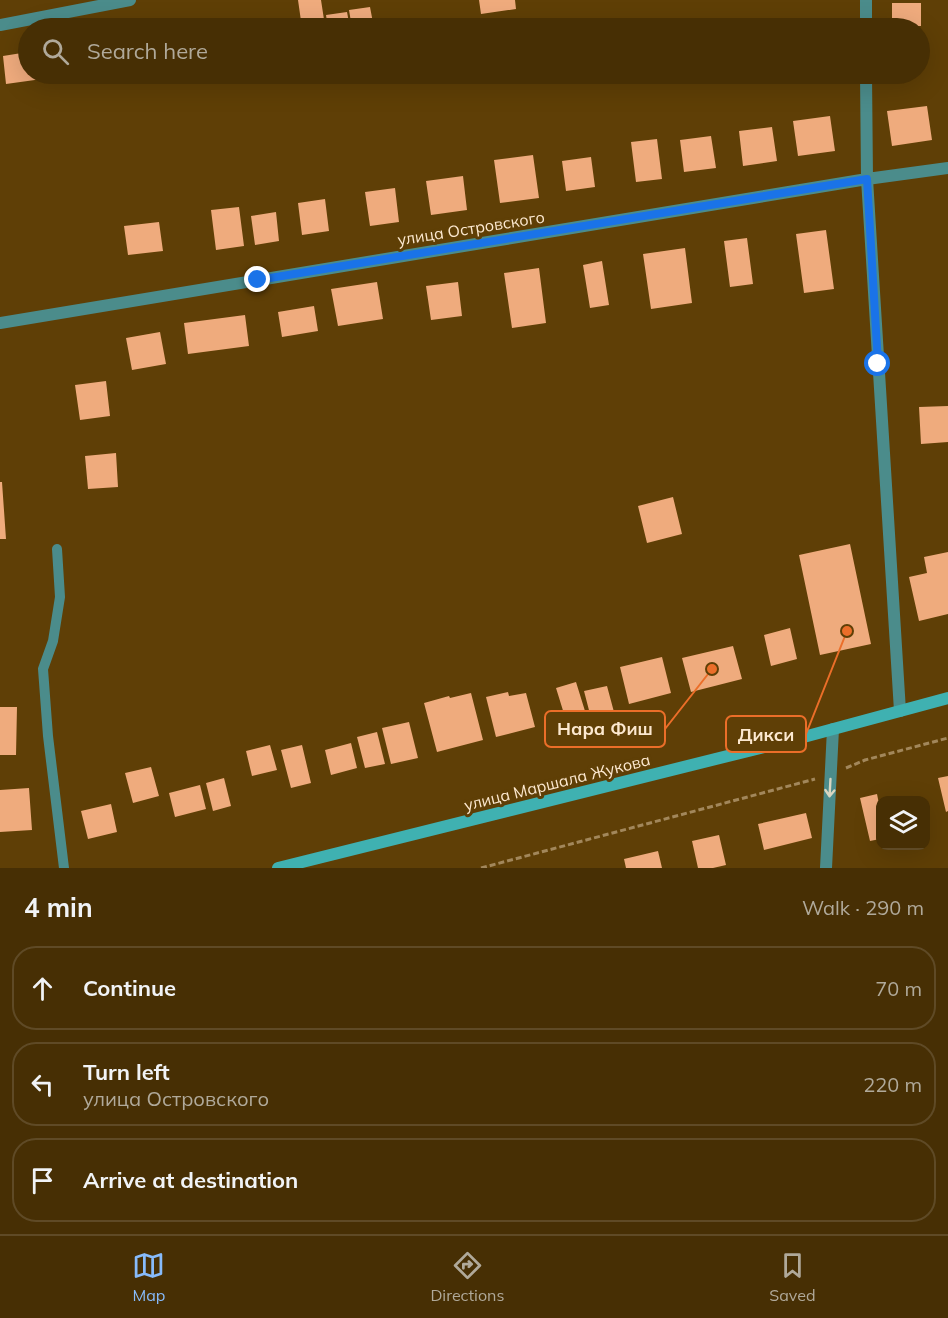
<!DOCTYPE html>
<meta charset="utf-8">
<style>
:root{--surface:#472f04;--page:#4e370e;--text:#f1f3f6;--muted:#b0a99a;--line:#5f4a26;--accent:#87bbfb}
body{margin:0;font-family:Mulish,sans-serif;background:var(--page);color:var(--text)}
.controls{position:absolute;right:18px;bottom:18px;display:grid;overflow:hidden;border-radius:12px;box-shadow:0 6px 24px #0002}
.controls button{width:54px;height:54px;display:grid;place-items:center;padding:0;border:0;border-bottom:2px solid var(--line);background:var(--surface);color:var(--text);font:30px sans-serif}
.stop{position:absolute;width:18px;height:18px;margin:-14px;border:4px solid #1a73e8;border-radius:50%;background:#fff}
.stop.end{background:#1a73e8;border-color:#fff;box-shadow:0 2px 6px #0008}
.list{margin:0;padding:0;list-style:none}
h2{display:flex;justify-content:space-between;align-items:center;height:78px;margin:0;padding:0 24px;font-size:26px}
h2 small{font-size:20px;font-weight:400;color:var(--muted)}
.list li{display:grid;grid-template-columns:39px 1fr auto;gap:18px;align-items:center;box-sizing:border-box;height:84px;margin:0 12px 12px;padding:0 12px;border:2px solid var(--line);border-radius:24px}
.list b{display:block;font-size:22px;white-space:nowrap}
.list p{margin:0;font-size:20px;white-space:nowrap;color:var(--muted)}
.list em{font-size:20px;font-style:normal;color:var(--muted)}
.icon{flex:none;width:33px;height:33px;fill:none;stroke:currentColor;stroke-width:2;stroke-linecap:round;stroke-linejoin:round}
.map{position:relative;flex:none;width:948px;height:868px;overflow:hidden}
.search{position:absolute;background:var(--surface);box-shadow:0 6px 24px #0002;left:18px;right:18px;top:18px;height:66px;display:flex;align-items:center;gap:15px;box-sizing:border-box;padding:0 21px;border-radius:33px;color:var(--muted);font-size:22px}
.sheet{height:366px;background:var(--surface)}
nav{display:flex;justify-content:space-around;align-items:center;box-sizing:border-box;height:84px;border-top:2px solid var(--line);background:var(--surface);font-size:16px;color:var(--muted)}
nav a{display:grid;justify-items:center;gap:3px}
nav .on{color:var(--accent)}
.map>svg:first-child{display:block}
.building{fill:#efab7d}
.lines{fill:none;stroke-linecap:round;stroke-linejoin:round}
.path{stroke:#a2875b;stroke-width:3;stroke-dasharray:6 3;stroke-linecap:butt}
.lane{stroke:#4b8c8b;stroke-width:10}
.street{stroke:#4b8c8b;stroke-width:12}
.secondary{stroke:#3fb1b1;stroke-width:12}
.oneway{stroke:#d9d6c1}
.route{stroke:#1a73e8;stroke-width:8}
.labels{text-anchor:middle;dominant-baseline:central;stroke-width:6;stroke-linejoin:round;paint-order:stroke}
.street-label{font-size:16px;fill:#fce8cf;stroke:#5f3f06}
.leader{fill:none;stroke:#eb6e29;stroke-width:2}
.callout-dot{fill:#eb6e29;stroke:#5f3f06;stroke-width:2}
.callout{fill:#5f3f06;stroke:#eb6e29;stroke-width:2}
.callout-label{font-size:18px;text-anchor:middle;font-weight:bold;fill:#fce8cf}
</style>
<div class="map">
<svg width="948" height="868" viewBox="0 0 948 868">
<rect width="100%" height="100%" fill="#5f3f06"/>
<path class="building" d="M298 0H321L325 26 302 28Z
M479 0H515L516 9 481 14Z
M892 3H921V26H892Z
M370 7 374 28H352L349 10Z
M347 12 350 28H328L326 15Z
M177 20 178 28H158L157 23Z
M28 52V74H41L42 79 6 84 3 56Z
M927 106 932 140 892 146 887 111Z
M830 116 835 151 798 156 793 121Z
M772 127 777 161 743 166 739 131Z
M711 136 716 168 684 172 680 140Z
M657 139 662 179 636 182 631 142Z
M533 155 539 198 500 203 494 160Z
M591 157 595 187 566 191 562 161Z
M463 176 467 210 431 215 426 181Z
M395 188 399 222 370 226 365 192Z
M325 199 329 231 302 235 298 203Z
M239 207 244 246 216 250 211 210Z
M276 212 279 241 255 245 251 216Z
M159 222 163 251 128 255 124 226Z
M826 230 834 289 804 293 796 234Z
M747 238 753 284 730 287 724 241Z
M685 248 692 303 651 309 643 254Z
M602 261 609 305 590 308 583 265Z
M539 268 546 323 512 328 504 273Z
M377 282 383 319 338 326 331 289Z
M458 282 462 316 431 320 426 286Z
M314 306 318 331 282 337 278 312Z
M245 315 249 346 188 354 184 323Z
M160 332 166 364 132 370 126 338Z
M106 381 110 416 80 420 75 385Z
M948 406V442L921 444 919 407Z
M116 453 118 487 88 489 85 456Z
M0 482H2L6 539H0Z
M673 497 682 534 647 543 638 506Z
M850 544 871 644 820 655 799 555Z
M948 552V614L919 621 909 577 927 573 924 557Z
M790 628 797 659 771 666 764 635Z
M733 646 742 679 691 692 682 658Z
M662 657 671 693 629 704 620 667Z
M576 682 585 711 565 717 556 688Z
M607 686 614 712 591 718 584 691Z
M508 692 509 696 526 693 535 727 496 737 486 697Z
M471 693 483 740 437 752 424 703 449 696 450 698Z
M0 707H17L16 755H0Z
M409 722 418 758 391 764 382 728Z
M377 732 385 764 365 768 357 737Z
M351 743 357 768 331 775 325 750Z
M270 745 277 770 252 776 246 751Z
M302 745 311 783 291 788 281 750Z
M151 767 159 796 133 803 125 773Z
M948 776V811L946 812 938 778Z
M224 778 231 806 213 811 206 783Z
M200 785 206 809 175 817 169 793Z
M29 788 32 830 0 832V790Z
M877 794 880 809V839L870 841 860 798Z
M111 804 117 832 88 839 81 811Z
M806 813 812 838 764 850 758 824Z
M719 835 726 865 713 868H698L692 841Z
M658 851 662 868H626L624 859Z"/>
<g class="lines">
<path class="path" d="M846 768 865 760 948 738
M481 868 815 779"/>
<path class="lane" d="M57 549 60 597 53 641 43 669 48 736 64 868"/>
<path class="street" d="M866 0V28
M0 25 130 0
M866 74 867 179 900 711
M0 323 867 179 948 168
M826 868 833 729"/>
<path class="secondary" d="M278 868 800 738 948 698"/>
</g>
<defs><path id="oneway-shaft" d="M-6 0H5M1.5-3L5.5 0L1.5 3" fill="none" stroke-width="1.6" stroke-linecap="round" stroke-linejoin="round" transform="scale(1.5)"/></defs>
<use class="oneway" href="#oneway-shaft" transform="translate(830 788) rotate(93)"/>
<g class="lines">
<path class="route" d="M258 280 867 179 878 364"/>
</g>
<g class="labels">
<g class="street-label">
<text transform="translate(471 228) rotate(-9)">улица Островского</text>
<text transform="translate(557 782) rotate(-14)">улица Маршала Жукова</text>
</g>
</g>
<path class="leader" d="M712 669L665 729M847 631L806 734"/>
<g class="callout-dot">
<circle cx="712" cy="669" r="6"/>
<circle cx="847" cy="631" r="6"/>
</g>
<g class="callout">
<rect x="545" y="711" width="120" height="36" rx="6"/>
<rect x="726" y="716" width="80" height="36" rx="6"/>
</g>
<g class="callout-label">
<text x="605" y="735">Нара Фиш</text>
<text x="766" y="741">Дикси</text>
</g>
</svg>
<div class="controls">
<button><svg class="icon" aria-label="layers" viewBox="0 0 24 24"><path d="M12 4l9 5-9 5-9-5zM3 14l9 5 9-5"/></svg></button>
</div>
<div class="stop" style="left:878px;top:364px"></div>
<div class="stop end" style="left:258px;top:280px"></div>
<div class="search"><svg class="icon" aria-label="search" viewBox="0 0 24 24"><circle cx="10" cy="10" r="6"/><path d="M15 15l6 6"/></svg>Search here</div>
</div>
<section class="sheet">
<h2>4 min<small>Walk · 290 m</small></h2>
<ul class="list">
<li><svg class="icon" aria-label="ahead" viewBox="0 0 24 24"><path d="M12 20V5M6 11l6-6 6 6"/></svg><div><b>Continue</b></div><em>70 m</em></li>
<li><svg class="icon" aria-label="left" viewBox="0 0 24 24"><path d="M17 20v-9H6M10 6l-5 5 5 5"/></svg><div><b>Turn left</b><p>улица Островского</p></div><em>220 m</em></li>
<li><svg class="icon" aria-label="arrive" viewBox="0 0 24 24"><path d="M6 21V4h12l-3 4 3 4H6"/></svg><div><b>Arrive at destination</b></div></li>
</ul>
</section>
<nav>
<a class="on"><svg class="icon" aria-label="map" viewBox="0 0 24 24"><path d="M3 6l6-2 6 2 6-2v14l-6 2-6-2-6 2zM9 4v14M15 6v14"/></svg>Map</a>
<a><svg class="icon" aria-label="directions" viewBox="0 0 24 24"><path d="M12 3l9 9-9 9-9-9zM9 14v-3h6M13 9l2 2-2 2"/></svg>Directions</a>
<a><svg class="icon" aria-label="saved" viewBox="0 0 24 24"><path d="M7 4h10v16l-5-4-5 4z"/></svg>Saved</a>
</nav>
